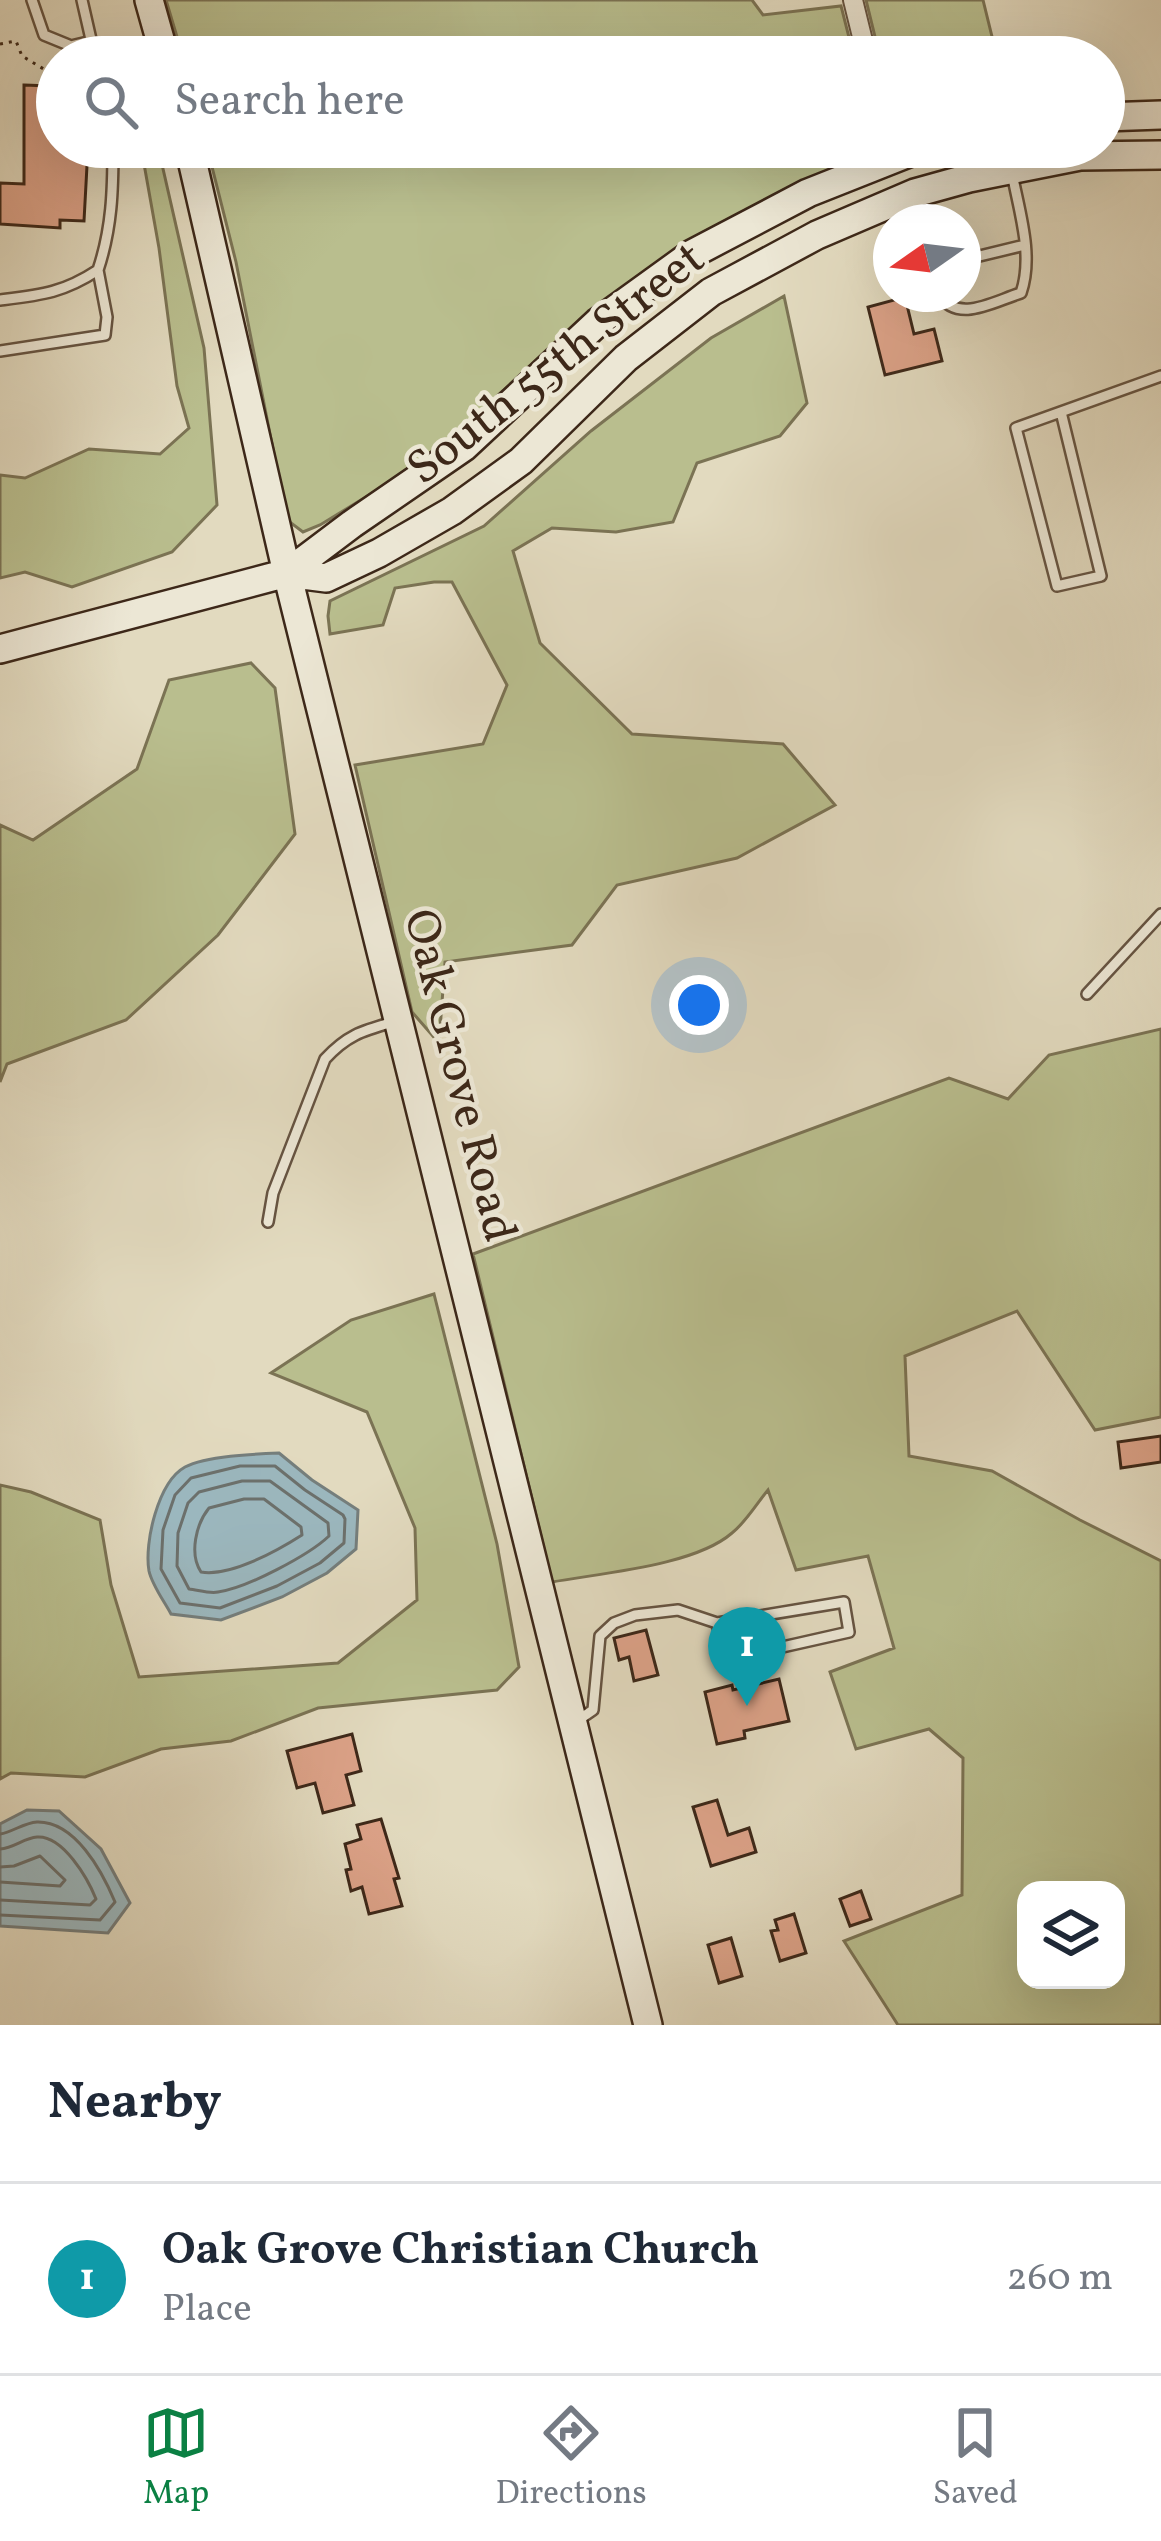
<!DOCTYPE html>
<style>
:root{--surface:#fff;--page:#f6f6f7;--text:#1f2937;--muted:#747a83;--line:#e0e1e3;--accent:#0b8043}
body{margin:0;font-family:Vollkorn,serif;background:var(--page);color:var(--text)}
.controls{position:absolute;right:36px;bottom:36px;display:grid;overflow:hidden;border-radius:24px;box-shadow:0 12px 48px #0002}
.controls button{width:108px;height:108px;display:grid;place-items:center;padding:0;border:0;border-bottom:3px solid var(--line);background:var(--surface);color:var(--text);font:60px sans-serif}
.compass{position:absolute;left:873px;top:204px;width:108px;height:108px;border-radius:50%;background:var(--surface);box-shadow:0 12px 48px #0002;rotate:256deg}
.you{position:absolute;left:699px;top:1005px;width:42px;height:42px;margin:-30px;border:9px solid #fff;border-radius:50%;background:#1a73e8;box-shadow:0 0 0 18px #1a73e833}
.badge{display:grid;place-items:center;width:78px;height:78px;border-radius:50%;background:var(--accent);color:#fff;font-size:39px;font-weight:700}
.pin{position:absolute;translate:-50% -99px;filter:drop-shadow(0 3px 6px #0008)}
.pin::after{content:'';position:absolute;top:63px;width:42px;height:36px;background:inherit;clip-path:polygon(0 0,100% 0,50% 100%)}
.list{margin:0;padding:0;list-style:none}
h2{display:flex;justify-content:space-between;align-items:center;height:156px;margin:0;padding:0 48px;font-size:51px}
h2 small{font-size:39px;font-weight:400;color:var(--muted)}
.list li{display:grid;grid-template-columns:78px 1fr auto;gap:36px;align-items:center;box-sizing:border-box;height:192px;padding:0 48px;border-top:3px solid var(--line)}
.list b{display:block;font-size:45px;white-space:nowrap}
.list p{margin:0;font-size:39px;white-space:nowrap;color:var(--muted)}
.list em{font-size:39px;font-style:normal;color:var(--muted)}
.icon{flex:none;width:66px;height:66px;fill:none;stroke:currentColor;stroke-width:2;stroke-linecap:round;stroke-linejoin:round}
.map{position:relative;flex:none;width:1161px;height:2025px;overflow:hidden}
.search{position:absolute;background:var(--surface);box-shadow:0 12px 48px #0002;left:36px;right:36px;top:36px;height:132px;display:flex;align-items:center;gap:30px;box-sizing:border-box;padding:0 42px;border-radius:66px;color:var(--muted);font-size:45px}
.sheet{height:348px;background:var(--surface)}
nav{display:flex;justify-content:space-around;align-items:center;box-sizing:border-box;height:168px;border-top:3px solid var(--line);background:var(--surface);font-size:33px;color:var(--muted)}
nav a{display:grid;justify-items:center;gap:6px}
nav .on{color:var(--accent)}
.map>svg:first-child{display:block}
.green{fill:#b9be8e;stroke:#7b7354;stroke-width:3;fill-rule:evenodd}
.water{fill:#9bb7be;stroke:#757e7c;stroke-width:3}
.lines{fill:none;stroke-linecap:round;stroke-linejoin:round}
.shore{stroke:#6c706c;stroke-width:3}
.building{fill:#dca288;stroke:#3d2819;stroke-width:3}
.lane-casing{stroke:#665442;stroke-width:14}
.street-casing{stroke:#665442;stroke-width:22}
.secondary-casing{stroke:#3d2819;stroke-width:32}
.path{stroke:#3d2819;stroke-width:3;stroke-dasharray:3 6;stroke-linecap:butt}
.lane{stroke:#ece7d5;stroke-width:9}
.street{stroke:#ece7d5;stroke-width:18}
.secondary{stroke:#ece7d5;stroke-width:27}
.labels{text-anchor:middle;dominant-baseline:central;stroke-width:9;stroke-linejoin:round;paint-order:stroke}
.street-label{font-size:48px;fill:#3d2819;stroke:#ece7d5}
</style>
<div class="map">
<svg width="1161" height="2025" viewBox="0 0 1161 2025">
<rect width="100%" height="100%" fill="#e2dabf"/>
<filter id="stains"><feTurbulence type="fractalNoise" baseFrequency=".00167" numOctaves="4"/><feColorMatrix values="0 0 0 0 .2 0 0 0 0 .09 0 0 0 0 .02 0 0 0 .5 -.17"/></filter>
<radialGradient id="worn" r=".72"><stop offset=".6" stop-color="#630" stop-opacity="0"/><stop offset="1" stop-color="#630" stop-opacity=".3"/></radialGradient>
<path class="green" d="M166 0H752L763 15 841 6 854 57H183Z
M866 0H983L997 57H880Z
M141 147H158L204 348 217 505 172 552 72 587 25 572 0 578V475L25 478 89 449 160 454 189 428 177 386 159 248Z
M207 147H872L855 160 713 227 593 309 444 444 374 492 320 525 303 532 287 520 236 262Z
M784 296 807 403 780 436 697 463 673 522 616 532 552 528 513 551 540 643 632 734 783 744 835 805 737 858 617 885 572 945 445 962 439 1043 412 1012 355 765 483 744 507 685 452 582H434L395 588 383 625 330 634 328 616 330 601 484 526 591 431 711 338Z
M251 663 275 688 295 834 218 935 126 1020 7 1064 0 1082V825L33 840 137 769 169 680Z
M1161 1029V1417L1095 1430 1017 1311 905 1356 909 1456 992 1471 1080 1520 1161 1561V2025H898L844 1941 962 1895 963 1758 929 1729 856 1749 830 1672 894 1648 868 1556 796 1570 768 1490C757 1503 746 1522 732 1533 694 1566 601 1573 552 1582L473 1254 949 1078 1008 1099 1049 1055ZM1026 1890H1116V1980H1026Z
M434 1294 497 1544 519 1667 497 1690 318 1708 231 1741 161 1749 85 1777 11 1773 0 1779V1485L31 1492 100 1520 111 1585 139 1677 338 1663 417 1600 415 1528 367 1412 271 1373 351 1320Z"/>
<path class="water" d="M279 1453 312 1480 358 1510 356 1549 327 1573 282 1597 221 1620 171 1614C164 1601 152 1585 149 1571 144 1543 158 1482 185 1467 206 1456 254 1454 279 1453Z
M27 1810 59 1811 101 1849 130 1903 108 1933 0 1926V1824Z"/>
<g class="lines">
<path class="shore" d="M240 1466H275L305 1490 343 1515 345 1519 344 1543 320 1563 277 1586 220 1608 180 1603 161 1569 163 1530 175 1495 191 1478Z
M242 1481H270L328 1523 329 1536C309 1555 247 1588 218 1592 210 1594 198 1590 189 1589L177 1566 178 1533 188 1503 199 1492Z
M244 1499H264L301 1527 302 1535C277 1551 230 1577 201 1572 189 1554 196 1524 209 1508Z
M0 1834C13 1832 23 1823 37 1822 75 1821 102 1871 115 1902L100 1920 0 1915
M0 1849C14 1848 24 1838 37 1837 63 1835 88 1879 96 1899L90 1905 0 1900
M0 1867 14 1866 40 1856 65 1880 60 1886 0 1882"/>
</g>
<path class="building" d="M24 85 50 86V111H57V147H88L84 221 60 220V228L0 224V183L24 184Z
M905 297 914 334 934 329 942 361 885 375 868 307Z
M1161 1436V1462L1121 1468 1118 1442Z
M646 1630 658 1675 634 1681 629 1657 619 1660 614 1638Z
M779 1679 789 1721 744 1731 745 1738 717 1744 705 1692 732 1685 733 1690Z
M352 1734 361 1771 346 1775 354 1805 323 1813 315 1783 297 1788 287 1751Z
M717 1800 728 1835 749 1828 756 1852 711 1866 693 1807Z
M381 1819 399 1878 394 1879 402 1906 369 1914 362 1887 351 1891 346 1870 351 1869 345 1844 361 1839 357 1825Z
M861 1891 871 1919 850 1926 840 1899Z
M794 1914 806 1953 780 1961 771 1931 778 1930 775 1920Z
M731 1938 742 1976 719 1983 708 1945Z"/>
<g class="lines">
<g class="lane-casing">
<path id="lane" d="M32 0 44 35 71 46 92 41
M82 0 95 57
M963 260 1025 245
M98 270C112 228 113 190 113 147
M938 294C958 324 992 302 1021 293 1034 255 1019 211 1012 173
M0 300C41 295 63 293 98 270L107 317 105 335 0 351
M1061 412 1101 576 1057 586 1016 428 1161 376
M1087 994 1161 914
M268 1222 273 1193 325 1059C347 1035 362 1031 393 1022
M577 1721 593 1710 600 1636 614 1623 635 1615 678 1610 717 1623 844 1602 849 1632 725 1660 717 1623"/>
</g>
<g class="street-casing">
<path id="street" d="M853 0 867 57"/>
</g>
<g class="secondary-casing">
<path id="secondary" d="M149 0 165 57
M1104 117 1161 115
M189 147 287 573 648 2025
M287 573 352 524 464 447 598 322 692 254 808 193 924 147
M0 649 287 573 326 578 379 553 452 511 521 461 626 358 711 292 817 235 915 193 969 178 1080 156 1161 155"/>
</g>
<path class="path" d="M0 44 16 41 22 56 52 74V106"/>
<use href="#lane" class="lane"/>
<use href="#street" class="street"/>
<use href="#secondary" class="secondary"/>
</g>
<g class="labels">
<g class="street-label">
<text transform="translate(557 365) rotate(-38)">South 55th Street</text>
<text transform="translate(458 1076) rotate(76)">Oak Grove Road</text>
</g>
</g>
<rect width="100%" height="100%" filter="url(#stains)"/>
<rect width="100%" height="100%" fill="url(#worn)"/>
</svg>
<div class="controls">
<button><svg class="icon" aria-label="layers" viewBox="0 0 24 24"><path d="M12 4l9 5-9 5-9-5zM3 14l9 5 9-5"/></svg></button>
</div>
<svg class="compass" viewBox="-18 -18 36 36"><path d="M0-13l5 13h-10z" fill="#e53935"/><path d="M0 13l5-13h-10z" fill="#747a83"/></svg>
<div class="you"></div>
<div class="pin badge" style="left:747px;top:1706px;background:#0f9aa8">1</div>
<div class="search"><svg class="icon" aria-label="search" viewBox="0 0 24 24"><circle cx="10" cy="10" r="6"/><path d="M15 15l6 6"/></svg>Search here</div>
</div>
<section class="sheet">
<h2>Nearby<small></small></h2>
<ul class="list">
<li><span class="badge" style="background:#0f9aa8">1</span><div><b>Oak Grove Christian Church</b><p>Place</p></div><em>260 m</em></li>
</ul>
</section>
<nav>
<a class="on"><svg class="icon" aria-label="map" viewBox="0 0 24 24"><path d="M3 6l6-2 6 2 6-2v14l-6 2-6-2-6 2zM9 4v14M15 6v14"/></svg>Map</a>
<a><svg class="icon" aria-label="directions" viewBox="0 0 24 24"><path d="M12 3l9 9-9 9-9-9zM9 14v-3h6M13 9l2 2-2 2"/></svg>Directions</a>
<a><svg class="icon" aria-label="saved" viewBox="0 0 24 24"><path d="M7 4h10v16l-5-4-5 4z"/></svg>Saved</a>
</nav>
